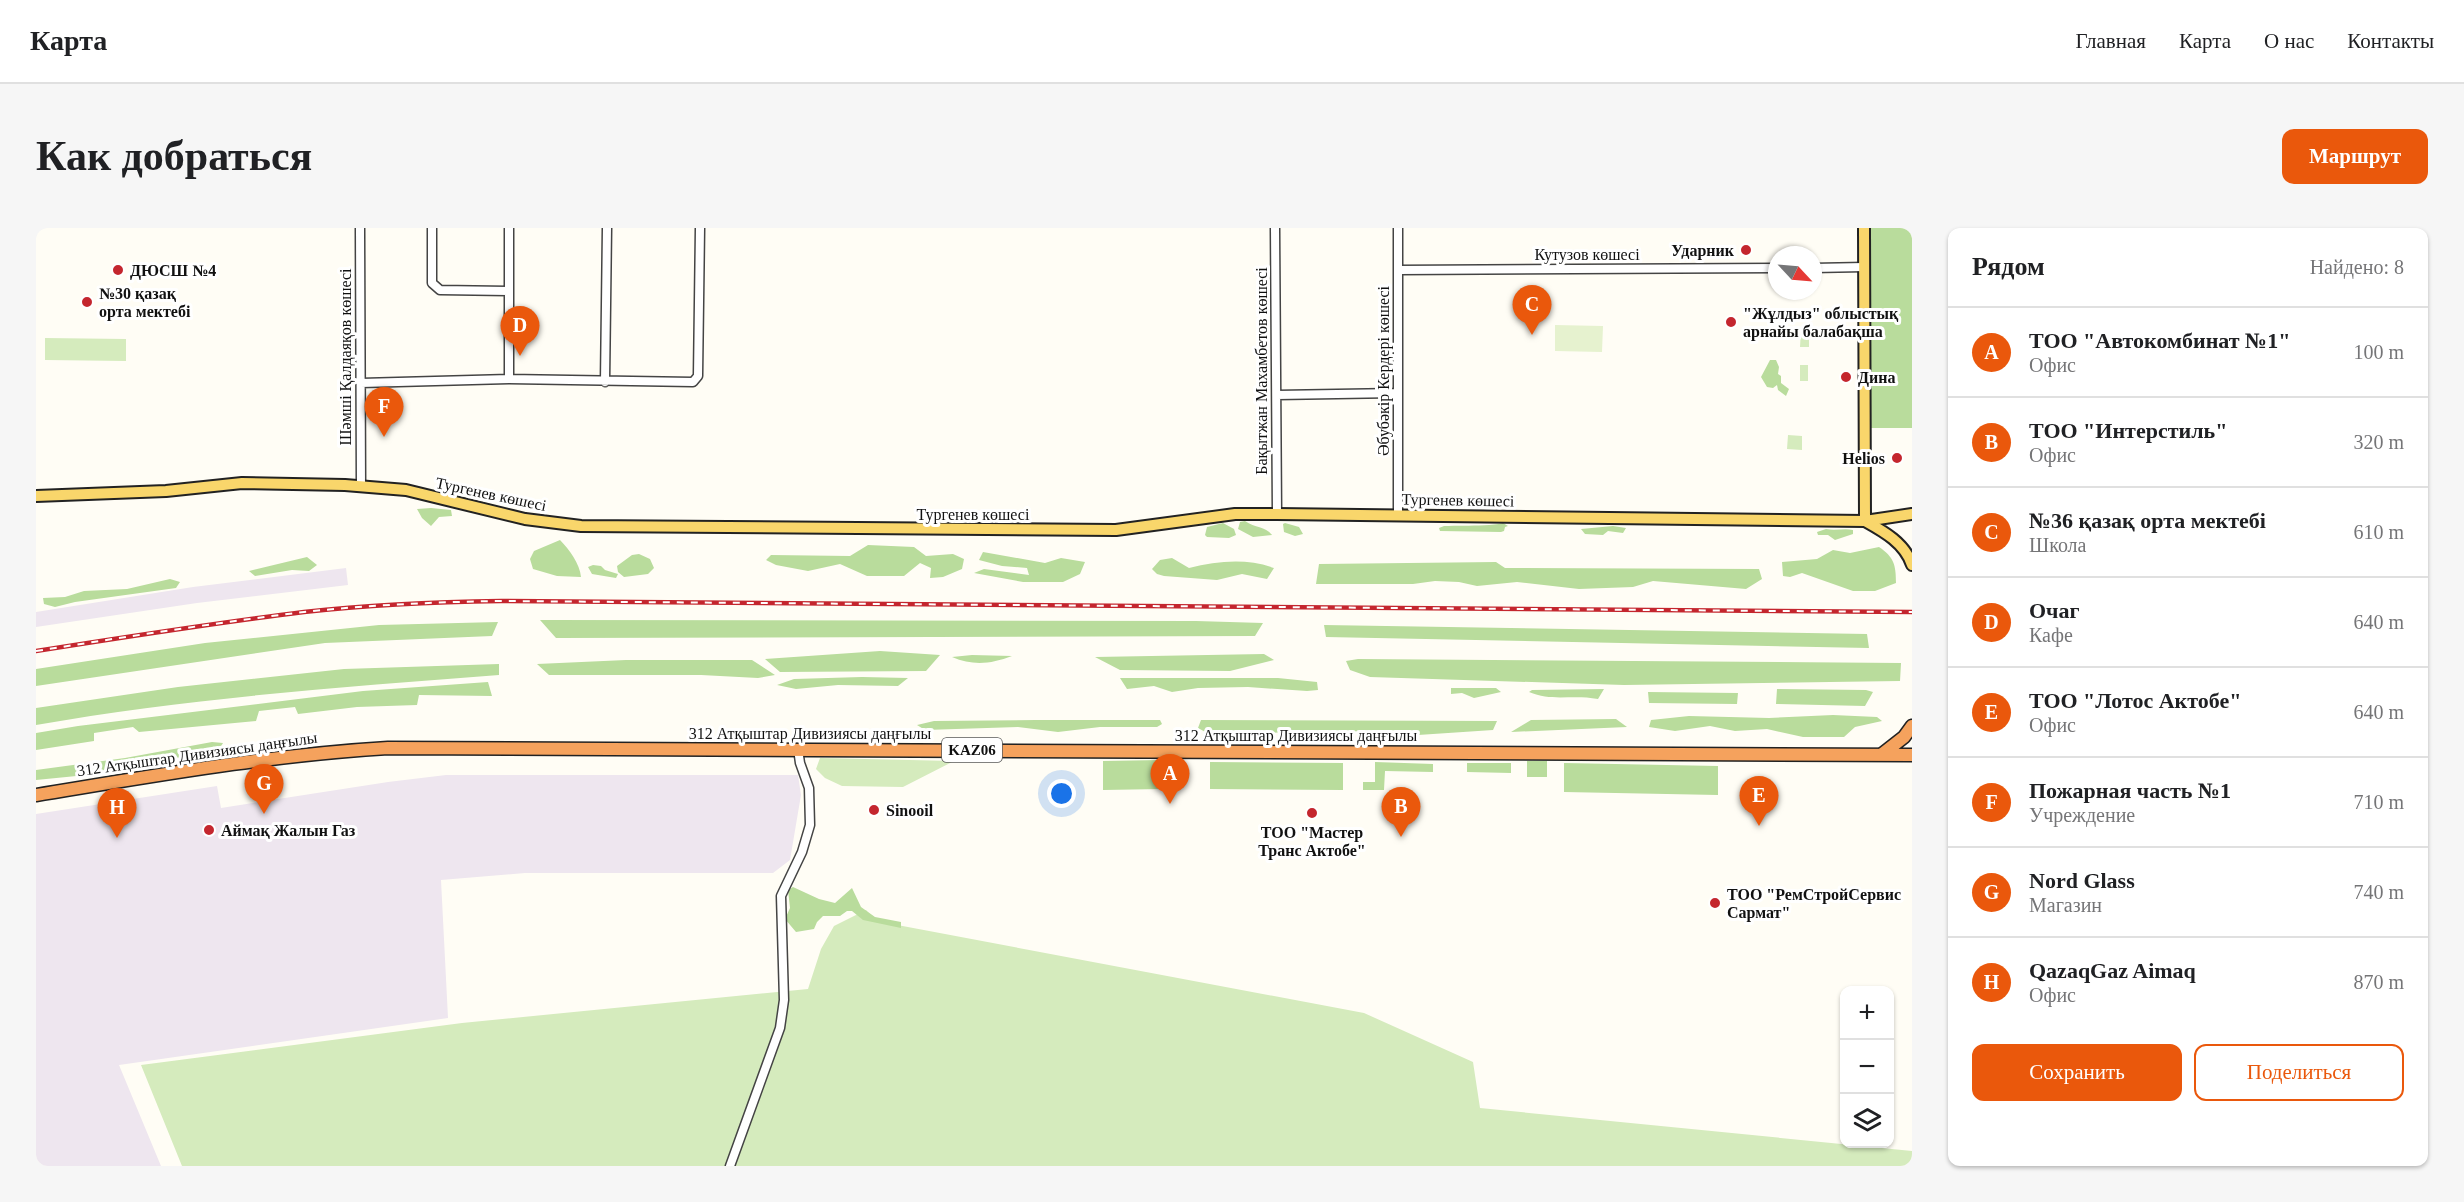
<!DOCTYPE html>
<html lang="ru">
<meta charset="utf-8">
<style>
:root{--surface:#fff;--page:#f6f6f6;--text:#202124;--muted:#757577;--line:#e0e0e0;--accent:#ea580c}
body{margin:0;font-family:"Times New Roman",serif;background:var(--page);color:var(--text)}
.controls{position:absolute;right:18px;bottom:18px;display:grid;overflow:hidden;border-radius:12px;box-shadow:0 2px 4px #0004}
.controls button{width:54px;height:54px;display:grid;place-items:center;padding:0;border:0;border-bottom:2px solid var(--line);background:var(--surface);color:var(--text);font:30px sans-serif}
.compass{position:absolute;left:1732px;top:18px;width:54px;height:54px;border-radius:50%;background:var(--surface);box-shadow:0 2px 4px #0004;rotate:116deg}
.you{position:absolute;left:1026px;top:566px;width:21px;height:21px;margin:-15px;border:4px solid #fff;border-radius:50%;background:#1a73e8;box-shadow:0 0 0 9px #1a73e833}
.badge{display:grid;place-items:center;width:39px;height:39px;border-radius:50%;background:var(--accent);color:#fff;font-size:20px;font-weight:700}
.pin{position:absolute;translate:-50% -50px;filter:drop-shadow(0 2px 3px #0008)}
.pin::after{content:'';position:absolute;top:32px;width:21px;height:18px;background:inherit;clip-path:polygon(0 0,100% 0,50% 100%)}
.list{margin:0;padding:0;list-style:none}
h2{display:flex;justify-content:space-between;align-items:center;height:78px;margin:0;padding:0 24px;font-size:26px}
h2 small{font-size:20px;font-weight:400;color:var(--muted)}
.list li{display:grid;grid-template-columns:39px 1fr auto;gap:18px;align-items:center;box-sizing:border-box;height:90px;padding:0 24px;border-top:2px solid var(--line)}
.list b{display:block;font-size:22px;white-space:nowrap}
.list p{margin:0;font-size:20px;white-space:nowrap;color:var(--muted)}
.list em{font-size:20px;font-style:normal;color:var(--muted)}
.actions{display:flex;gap:12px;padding:18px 24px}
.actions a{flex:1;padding:14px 0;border:2px solid var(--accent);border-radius:12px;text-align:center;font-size:21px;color:var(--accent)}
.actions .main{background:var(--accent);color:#fff}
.icon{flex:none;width:33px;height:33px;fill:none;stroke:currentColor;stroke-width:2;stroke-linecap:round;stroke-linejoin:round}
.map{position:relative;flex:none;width:1876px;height:938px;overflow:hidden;border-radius:12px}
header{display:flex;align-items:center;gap:36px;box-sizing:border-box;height:84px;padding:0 30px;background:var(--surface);border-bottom:2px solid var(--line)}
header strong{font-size:28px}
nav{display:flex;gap:33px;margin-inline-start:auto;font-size:21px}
.intro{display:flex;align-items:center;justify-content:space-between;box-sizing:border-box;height:144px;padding:0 36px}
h1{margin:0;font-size:42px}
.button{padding:15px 27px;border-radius:12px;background:var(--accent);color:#fff;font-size:21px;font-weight:700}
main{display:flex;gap:36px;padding:0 36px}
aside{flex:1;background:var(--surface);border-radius:12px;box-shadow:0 2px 4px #0004}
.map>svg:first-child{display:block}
.industrial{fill:#eee6ef}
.green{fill:#d5ebbd}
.forest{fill:#b9dc9c}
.pitch{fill:#e6f2cf}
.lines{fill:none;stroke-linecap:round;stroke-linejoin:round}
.minor-casing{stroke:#444;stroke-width:11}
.major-casing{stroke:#222;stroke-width:14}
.highway-casing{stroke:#222;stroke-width:15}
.minor{stroke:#fff;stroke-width:8}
.major{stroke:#f9d66b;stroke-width:10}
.highway{stroke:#f5a25d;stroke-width:12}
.rail-casing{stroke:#c4262e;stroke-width:4.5}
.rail{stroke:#fff;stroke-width:2;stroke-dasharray:7;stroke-linecap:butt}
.poi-dot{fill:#c4262e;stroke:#fff;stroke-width:2}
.labels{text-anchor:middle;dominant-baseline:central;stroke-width:6;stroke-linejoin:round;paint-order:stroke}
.shield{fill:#fff;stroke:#585858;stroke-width:1.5}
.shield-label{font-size:15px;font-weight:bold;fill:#111}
.poi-label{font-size:16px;font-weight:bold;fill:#111;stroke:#fff;text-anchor:start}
.street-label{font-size:16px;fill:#111;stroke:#fff}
</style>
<header>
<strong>Карта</strong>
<nav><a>Главная</a><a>Карта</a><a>О нас</a><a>Контакты</a></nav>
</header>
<div class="intro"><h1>Как добраться</h1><a class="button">Маршрут</a></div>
<main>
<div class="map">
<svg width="1876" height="938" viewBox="0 0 1876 938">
<rect width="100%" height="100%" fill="#fffdf5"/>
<path class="industrial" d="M310 340 312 357 161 375 0 399V384L157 359Z
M410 547H762L765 567 754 632 737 645H489L405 652 412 790 83 837 125 938H0V586L181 558 185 580 352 554Z"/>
<path class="green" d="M1765 102 1773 103V119H1764Z
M9 110 90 111V133L9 132Z
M1764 137H1772V153H1764Z
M1752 207 1766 208V222L1751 221Z
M784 530 918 533 867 559 806 558 789 550 780 541Z
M830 682 840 693 1328 785 1437 834 1444 880 1876 923V938H146L105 837 426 795 772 761 785 721 798 698Z"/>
<path class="forest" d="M1833 0H1876V200H1832Z
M1734 132H1740L1743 139 1742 146 1745 148V155L1753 161 1750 168 1742 162 1741 157 1737 160 1731 159 1725 149Z
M395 280 415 282 416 288 403 289 395 298 386 290 381 281Z
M1209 293C1219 300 1229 298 1236 307L1217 309 1202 301 1204 294Z
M1187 295 1198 301 1200 307 1193 310 1171 309 1169 307 1171 299Z
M1249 295 1263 299 1267 306 1259 308 1248 304 1247 296Z
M1467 295 1472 298 1469 299 1468 303 1465 304 1404 303 1403 300 1408 298C1426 297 1450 299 1467 295Z
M1577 298 1590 300 1587 305 1572 303 1567 307 1549 306 1545 301Z
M1790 301C1800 303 1808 300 1817 302V306L1799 312 1792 307H1782L1781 304Z
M524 312C533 321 544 336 545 349L521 348 497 341 494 331 498 323Z
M832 317 878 319 890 328 917 326 928 331 926 341 907 349 894 350 895 340 884 335 868 348H831L804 336 772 343 740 337 730 332 735 327 814 328Z
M1843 319C1858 329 1860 337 1860 355L1839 363H1817L1766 345 1754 349 1747 348 1746 334 1781 331 1797 322 1814 325Z
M947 324 1009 335 1025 330 1049 334 1044 346 1027 354H987L938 345 948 341 993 347 991 340 966 338 943 332Z
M603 326 614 331 618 340 612 346 588 349 582 344 581 338 596 327Z
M271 329 281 337 273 343 256 342 219 348 213 343Z
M1136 330 1153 340C1182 333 1210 330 1238 340L1231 351 1206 346 1181 352 1128 348 1121 346 1116 341 1124 332Z
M1460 334 1469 340 1723 341 1726 351 1710 361 1617 353 1597 359 1543 361 1481 354 1441 358 1423 354 1399 353 1377 356H1280L1283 336Z
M557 337 565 338 569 342 582 346 580 350 556 346 552 339Z
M134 351 144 354 140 360 39 374 19 379 8 376 7 370 29 369 48 363 91 361Z
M504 392 1160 393 1227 395 1219 408 520 410Z
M462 394 456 408 289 415 0 458V441L169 415 343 397Z
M1288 397 1831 406 1833 420 1290 409Z
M844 423 904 427 890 443 744 444 729 431Z
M1228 426 1238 432 1194 443 1084 442 1059 429Z
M936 427 976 428C955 436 937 438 916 429Z
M1322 431 1865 435 1864 453 1588 457 1334 449 1314 442 1310 433Z
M590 432H716L739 447 722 450 665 447H513L501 436Z
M463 436V447C308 459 152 470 0 497V480L142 459 308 441Z
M826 449 872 450 862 458 802 457 760 461 741 457 758 451Z
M1084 450H1242L1281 454 1282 462 1271 463 1212 459 1162 460 1136 464 1118 458 1091 461Z
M452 454 456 468 383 467 381 477 321 479 262 486 259 479 223 483 220 493 103 504 97 499 58 505V513L0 522V505L42 498 327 463Z
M1415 460H1460L1465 464 1438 470 1426 465 1415 466Z
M1568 461 1562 471C1536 466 1517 474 1493 464L1496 462Z
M1741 461 1830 462 1837 464 1829 478 1740 476Z
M1612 464 1702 465 1701 476 1613 475Z
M1797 487 1841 489 1846 493 1819 499 1808 509H1767L1731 501 1699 503 1674 498 1639 503 1613 499 1615 492 1653 488 1733 490Z
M1580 491 1591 499 1475 504 1495 492Z
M1000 492H1124L1126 496 1121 499H1064L1022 504 982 499 889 502 881 497 898 493Z
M1165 492 1461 493 1457 502 1382 507 1309 503 1173 506 1162 500Z
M176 514 187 515 182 523 152 531 131 528 120 535 95 533 81 544 0 552V542L89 530Z
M1125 532V561L1067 562V533Z
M1491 533H1511V549H1491Z
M1174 534 1307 535V562L1174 561Z
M1339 534 1397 536V544L1349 543 1348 562H1327V554H1339Z
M1431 535H1475V545L1431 544Z
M1528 535 1682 538V567L1528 564Z
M757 659 783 671 799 675 816 660 825 679 839 689 865 694V700L827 692 816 683H811L804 688H787L781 694 778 701 760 704 749 691 754 680 752 662Z"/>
<path class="pitch" d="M1519 97 1567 98 1566 124 1519 123Z"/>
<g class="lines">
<g class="minor-casing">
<path id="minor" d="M324 0 325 258
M396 0V55L404 62 472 63
M473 0V151
M1239 0 1241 286
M1362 0V287
M1777 40 1828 39
M1362 42 1741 40
M569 154 571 0
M325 155 473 151 657 154 662 148 664 0
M1241 167 1361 165
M694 938 744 800 748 772 745 668 766 624 774 597 773 560 764 535 762 521"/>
</g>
<g class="major-casing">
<path id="major" d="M1828 0 1829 293
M0 268 130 263 206 255 309 257 370 262 489 291 545 298 1080 302 1199 286H1241L1829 293 1876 286
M1829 293C1847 303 1869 315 1876 337"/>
</g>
<g class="highway-casing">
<path id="highway" d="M1845 527 1868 509 1876 498
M0 567C117 548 234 527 352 520L1876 527"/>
</g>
<use href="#minor" class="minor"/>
<use href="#major" class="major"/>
<use href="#highway" class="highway"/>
<g class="rail-casing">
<path id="rail" d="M0 423C89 409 178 395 268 384 333 377 399 374 465 373L1876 384"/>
</g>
<use href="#rail" class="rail"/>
</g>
<g class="poi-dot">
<circle cx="1710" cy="22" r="6"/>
<circle cx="82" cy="42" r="6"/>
<circle cx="51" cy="74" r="6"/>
<circle cx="1695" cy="94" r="6"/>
<circle cx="1810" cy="149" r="6"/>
<circle cx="1861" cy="230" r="6"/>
<circle cx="838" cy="582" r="6"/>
<circle cx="1276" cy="585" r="6"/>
<circle cx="173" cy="602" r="6"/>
<circle cx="1679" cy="675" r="6"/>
</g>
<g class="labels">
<rect class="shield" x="906" y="510" width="60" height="24" rx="4.5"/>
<g class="shield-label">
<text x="936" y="522">KАZ06</text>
</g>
<g class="poi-label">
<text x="1698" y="22" text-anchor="end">Ударник</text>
<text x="94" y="42">ДЮСШ №4</text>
<text x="63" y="65">№30 қазақ<tspan x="63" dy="18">орта мектебі</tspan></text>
<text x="1707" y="85">"Жұлдыз" облыстық<tspan x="1707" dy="18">арнайы балабақша</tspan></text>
<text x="1822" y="149">Дина</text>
<text x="1849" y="230" text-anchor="end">Helios</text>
<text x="850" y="582">Sinooil</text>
<text x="185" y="602">Аймақ Жалын Газ</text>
<text x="1276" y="604" text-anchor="middle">ТОО "Мастер<tspan x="1276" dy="18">Транс Актобе"</tspan></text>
<text x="1691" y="666">ТОО "РемСтройСервис<tspan x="1691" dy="18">Сармат"</tspan></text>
</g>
<g class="street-label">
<text x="1551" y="26">Кутузов көшесі</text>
<text transform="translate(309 129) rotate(-90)">Шәмші Қалдаяқов көшесі</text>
<text transform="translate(1225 143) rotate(-90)">Бақытжан Махамбетов көшесі</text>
<text transform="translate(1347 143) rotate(-90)">Әбубәкір Кердері көшесі</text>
<text transform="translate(455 266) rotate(12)">Тургенев көшесі</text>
<text transform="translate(1422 272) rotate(1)">Тургенев көшесі</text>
<text x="937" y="286">Тургенев көшесі</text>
<text x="774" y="505">312 Атқыштар Дивизиясы даңғылы</text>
<text x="1260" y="507">312 Атқыштар Дивизиясы даңғылы</text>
<text transform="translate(161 526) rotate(-8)">312 Атқыштар Дивизиясы даңғылы</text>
</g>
</g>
</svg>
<div class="controls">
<button>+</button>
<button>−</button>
<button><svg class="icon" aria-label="layers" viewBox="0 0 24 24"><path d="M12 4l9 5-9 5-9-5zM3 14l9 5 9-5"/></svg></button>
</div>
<svg class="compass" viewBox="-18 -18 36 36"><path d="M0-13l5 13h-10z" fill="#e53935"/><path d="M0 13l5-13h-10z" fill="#757577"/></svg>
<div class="you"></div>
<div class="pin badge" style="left:1134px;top:576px">A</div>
<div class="pin badge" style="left:1365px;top:609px">B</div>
<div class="pin badge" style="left:1496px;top:107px">C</div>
<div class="pin badge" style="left:484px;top:128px">D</div>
<div class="pin badge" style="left:1723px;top:598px">E</div>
<div class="pin badge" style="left:348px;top:209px">F</div>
<div class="pin badge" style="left:228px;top:586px">G</div>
<div class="pin badge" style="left:81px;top:610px">H</div>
</div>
<aside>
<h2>Рядом<small>Найдено: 8</small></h2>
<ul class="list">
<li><span class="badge">A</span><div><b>ТОО &quot;Автокомбинат №1&quot;</b><p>Офис</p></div><em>100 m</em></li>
<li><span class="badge">B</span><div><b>ТОО &quot;Интерстиль&quot;</b><p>Офис</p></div><em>320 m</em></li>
<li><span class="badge">C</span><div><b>№36 қазақ орта мектебі</b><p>Школа</p></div><em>610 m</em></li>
<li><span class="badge">D</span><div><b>Очаг</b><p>Кафе</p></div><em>640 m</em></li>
<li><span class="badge">E</span><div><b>ТОО &quot;Лотос Актобе&quot;</b><p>Офис</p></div><em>640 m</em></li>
<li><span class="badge">F</span><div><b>Пожарная часть №1</b><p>Учреждение</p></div><em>710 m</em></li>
<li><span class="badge">G</span><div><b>Nord Glass</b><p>Магазин</p></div><em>740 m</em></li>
<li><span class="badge">H</span><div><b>QazaqGaz Aimaq</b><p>Офис</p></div><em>870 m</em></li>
</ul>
<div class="actions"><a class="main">Сохранить</a><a>Поделиться</a></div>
</aside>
</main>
